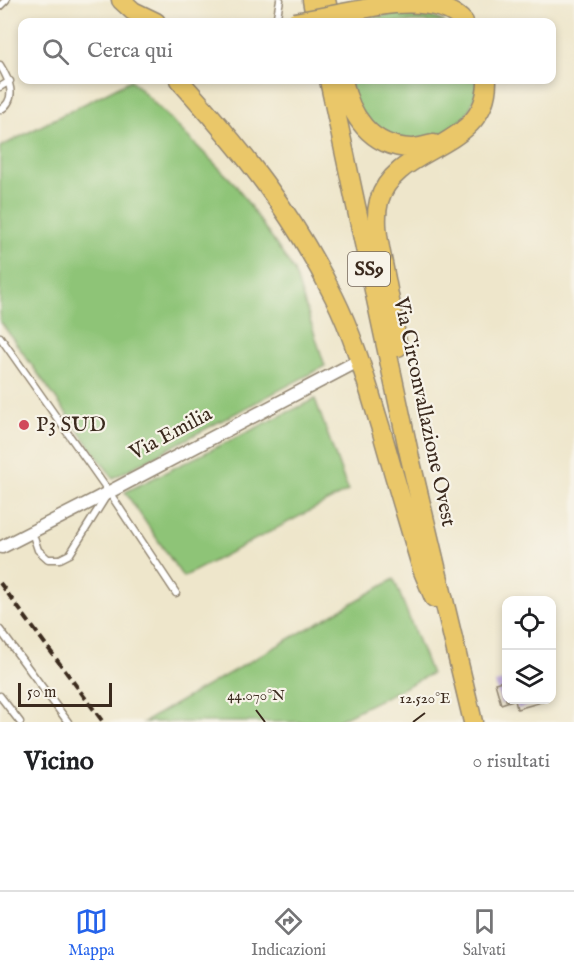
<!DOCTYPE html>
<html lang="it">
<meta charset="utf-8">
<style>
:root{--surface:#fff;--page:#f6f6f6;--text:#202124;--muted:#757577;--line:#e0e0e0;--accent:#2563eb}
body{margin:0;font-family:"IM FELL English",serif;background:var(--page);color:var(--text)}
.controls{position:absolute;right:18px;bottom:18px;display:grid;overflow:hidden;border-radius:12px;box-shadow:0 3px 9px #0003}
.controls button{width:54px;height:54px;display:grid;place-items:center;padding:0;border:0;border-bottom:2px solid var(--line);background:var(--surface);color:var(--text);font:30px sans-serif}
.scale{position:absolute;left:18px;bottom:15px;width:94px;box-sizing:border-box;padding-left:6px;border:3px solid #3b2a1e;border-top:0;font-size:16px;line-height:21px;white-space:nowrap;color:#3b2a1e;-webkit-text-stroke:4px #f7f3e8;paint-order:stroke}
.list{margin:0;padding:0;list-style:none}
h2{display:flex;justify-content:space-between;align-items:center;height:78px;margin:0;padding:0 24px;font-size:26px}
h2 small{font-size:20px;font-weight:400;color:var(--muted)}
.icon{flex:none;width:33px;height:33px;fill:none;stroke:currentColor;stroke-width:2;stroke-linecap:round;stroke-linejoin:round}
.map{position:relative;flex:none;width:574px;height:722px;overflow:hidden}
.search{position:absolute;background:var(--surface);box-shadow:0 3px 9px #0003;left:18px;right:18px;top:18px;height:66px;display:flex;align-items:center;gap:15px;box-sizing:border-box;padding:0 21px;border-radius:12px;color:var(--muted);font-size:22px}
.sheet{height:168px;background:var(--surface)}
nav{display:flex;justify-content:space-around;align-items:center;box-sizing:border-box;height:84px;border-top:2px solid var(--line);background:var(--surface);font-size:16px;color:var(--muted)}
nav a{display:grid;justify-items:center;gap:3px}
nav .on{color:var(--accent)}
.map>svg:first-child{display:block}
.green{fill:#8ec477;stroke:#64774a;stroke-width:1.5}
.building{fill:#b69fda}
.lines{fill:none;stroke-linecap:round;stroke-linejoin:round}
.lane-casing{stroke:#948874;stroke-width:9}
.street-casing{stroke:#948874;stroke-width:15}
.primary-casing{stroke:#948874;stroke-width:21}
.lane{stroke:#fff;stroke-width:6}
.street{stroke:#fff;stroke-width:12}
.primary{stroke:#eac769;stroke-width:18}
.rail{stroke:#3b2a1e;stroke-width:4;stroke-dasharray:9 4.5;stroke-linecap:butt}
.primary-bridge-casing{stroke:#948874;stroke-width:21;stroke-linecap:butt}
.primary-bridge{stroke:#eac769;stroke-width:18}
.ticks{fill:none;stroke:#3b2a1e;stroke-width:2}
.poi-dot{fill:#d1495b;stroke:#f7f3e8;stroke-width:2}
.labels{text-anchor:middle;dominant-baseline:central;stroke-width:4.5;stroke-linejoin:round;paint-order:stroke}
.shield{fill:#f7f3e8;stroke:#73665b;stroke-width:1.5}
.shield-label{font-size:20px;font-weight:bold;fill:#3b2a1e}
.street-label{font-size:21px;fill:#3b2a1e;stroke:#f7f3e8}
.poi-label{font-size:21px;fill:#3b2a1e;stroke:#f7f3e8;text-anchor:start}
.ticks-label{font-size:15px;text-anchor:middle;fill:#3b2a1e;stroke:#f7f3e8;stroke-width:4.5;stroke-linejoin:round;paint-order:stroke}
</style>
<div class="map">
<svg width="574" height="722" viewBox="0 0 574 722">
<rect width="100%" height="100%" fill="#f7f3e8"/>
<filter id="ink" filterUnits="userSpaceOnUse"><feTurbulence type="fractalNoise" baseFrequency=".0167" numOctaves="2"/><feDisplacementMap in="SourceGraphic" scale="12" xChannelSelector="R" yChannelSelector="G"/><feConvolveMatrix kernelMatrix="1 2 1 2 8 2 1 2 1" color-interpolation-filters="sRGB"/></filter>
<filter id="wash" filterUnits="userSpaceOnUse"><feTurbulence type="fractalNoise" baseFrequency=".008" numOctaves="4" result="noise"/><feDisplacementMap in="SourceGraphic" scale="24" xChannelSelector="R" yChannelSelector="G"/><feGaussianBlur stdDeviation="1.35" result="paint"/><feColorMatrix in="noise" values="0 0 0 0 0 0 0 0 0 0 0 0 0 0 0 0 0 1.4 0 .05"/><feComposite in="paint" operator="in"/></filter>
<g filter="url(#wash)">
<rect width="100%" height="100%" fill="#eee6cb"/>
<path class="green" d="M404 12 426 15 445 22H350Z
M131 80 235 184 294 271 325 366 113 478 0 321V147Z
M350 80H478C479 87 476 94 473 102 455 149 392 151 363 114 360 110 356 106 354 102 351 96 351 86 350 80Z
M315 399 348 491 183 577 125 492Z
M394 579 431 674 335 722H144Z"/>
<g id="blocks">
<path class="building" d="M506 680V700H513L501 704 495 683Z
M515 700H549L517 709Z"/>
</g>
</g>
<g filter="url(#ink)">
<use href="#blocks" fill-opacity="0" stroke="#948874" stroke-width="1.5"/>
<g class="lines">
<g class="lane-casing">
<path id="lane" d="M0 6 6 0
M277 16 280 0
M0 65C8 78 19 99 0 110
M0 87 10 81
M0 337 109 492 176 593
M32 532 38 550 48 559H60L70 554 107 495
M0 630 68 722
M0 696 20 722"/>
</g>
<g class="street-casing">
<path id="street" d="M2 547 94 500 360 360"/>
</g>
<g class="primary-casing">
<path id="primary" d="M121 0 133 11 156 22
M312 0 316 22
M326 0 331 22
M379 6C407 2 444 0 464 22
M179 80C242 150 292 211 334 297 355 339 367 384 381 429 394 476 408 522 422 569L434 598
M329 80 410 458 473 722
M343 80C350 115 370 147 411 148 418 148 427 145 434 144
M398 347C394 323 390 299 385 274 381 251 373 224 379 201 395 144 488 151 487 80"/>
</g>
<use href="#lane" class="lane"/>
<use href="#street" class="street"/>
<use href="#primary" class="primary"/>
<path class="rail" d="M0 583 103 722"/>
<g class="primary-bridge-casing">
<path id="primary-bridge" d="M295 22 379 6"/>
</g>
<use href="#primary-bridge" class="primary-bridge"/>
</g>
</g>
<path class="ticks" d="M256 710 265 722M413 722 425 713"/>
<circle class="poi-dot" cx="24" cy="425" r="6"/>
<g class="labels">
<rect class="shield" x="348" y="252" width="42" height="34" rx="4.5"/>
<g class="shield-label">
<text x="369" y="269">SS9</text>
</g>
<g class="street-label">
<text transform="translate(424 412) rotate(78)">Via Circonvallazione Ovest</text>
<text transform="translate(171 434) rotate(-28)">Via Emilia</text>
</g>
<g class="poi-label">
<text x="36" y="425">P3 SUD</text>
</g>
</g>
<g class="ticks-label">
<text x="256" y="700">44.070°N</text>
<text x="425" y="703">12.520°E</text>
</g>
</svg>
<div class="controls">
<button><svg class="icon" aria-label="locate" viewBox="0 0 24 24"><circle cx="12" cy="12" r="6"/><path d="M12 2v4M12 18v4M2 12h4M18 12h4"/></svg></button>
<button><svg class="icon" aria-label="layers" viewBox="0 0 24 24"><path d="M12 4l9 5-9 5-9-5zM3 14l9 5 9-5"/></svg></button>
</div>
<div class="scale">50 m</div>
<div class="search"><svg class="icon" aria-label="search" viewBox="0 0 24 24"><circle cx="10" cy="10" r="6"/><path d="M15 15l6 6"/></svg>Cerca qui</div>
</div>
<section class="sheet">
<h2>Vicino<small>0 risultati</small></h2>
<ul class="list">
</ul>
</section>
<nav>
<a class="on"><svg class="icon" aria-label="map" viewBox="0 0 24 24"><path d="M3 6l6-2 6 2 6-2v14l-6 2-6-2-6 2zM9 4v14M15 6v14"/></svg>Mappa</a>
<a><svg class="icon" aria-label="directions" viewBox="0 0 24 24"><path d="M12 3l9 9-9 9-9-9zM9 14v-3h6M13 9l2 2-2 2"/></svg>Indicazioni</a>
<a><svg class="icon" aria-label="saved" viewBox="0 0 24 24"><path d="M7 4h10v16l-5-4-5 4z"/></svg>Salvati</a>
</nav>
